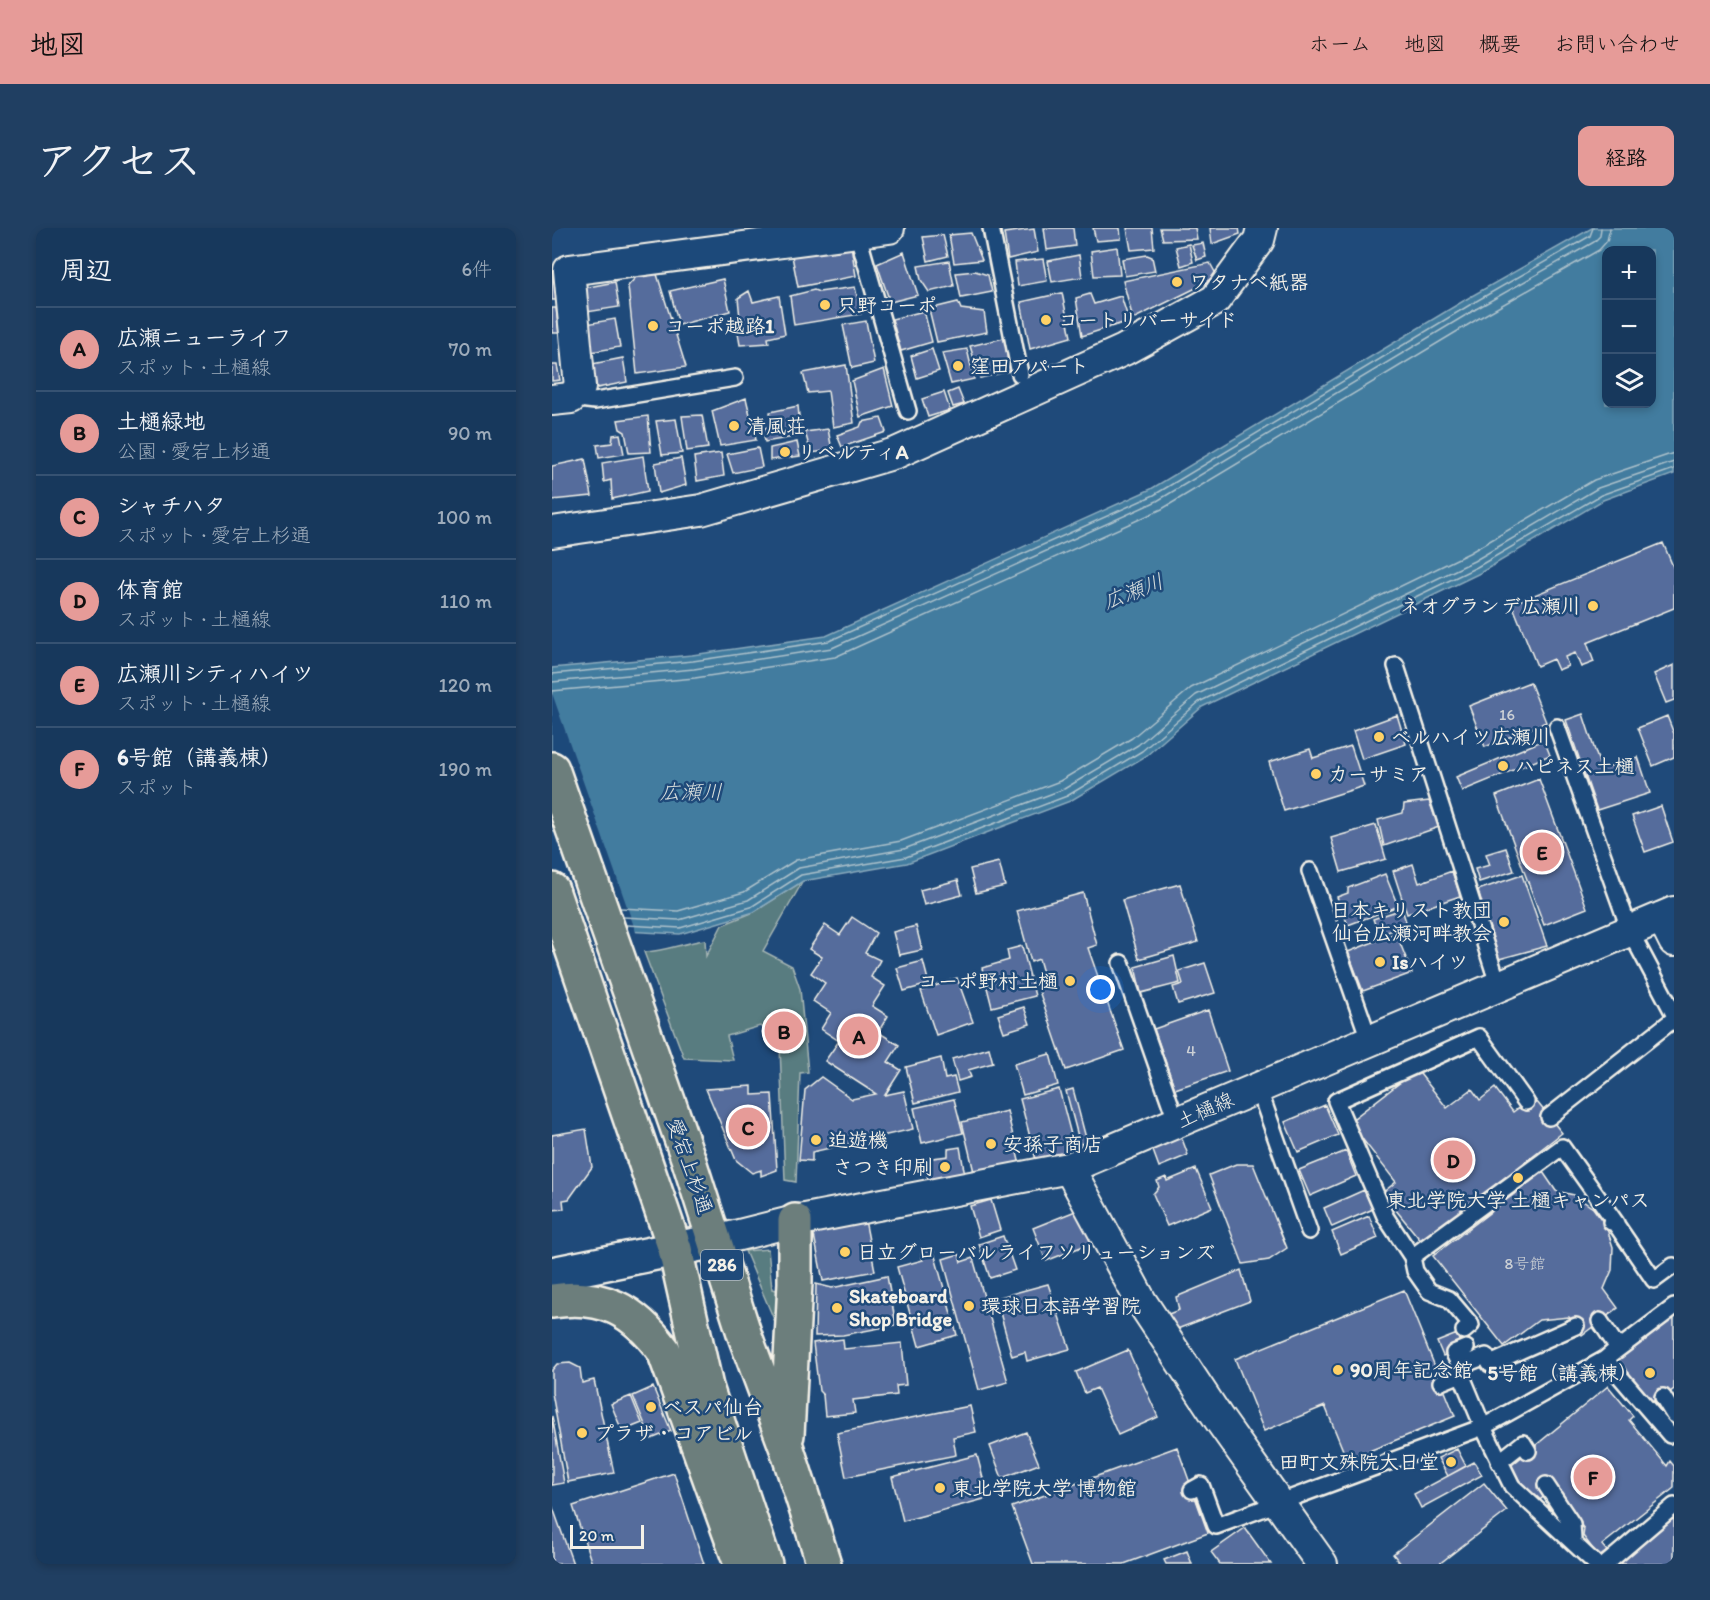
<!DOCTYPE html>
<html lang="ja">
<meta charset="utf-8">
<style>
:root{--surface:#17385c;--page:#203f62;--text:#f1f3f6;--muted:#9eacbb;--line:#365272;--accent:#e69b98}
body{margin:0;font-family:Itim,"Klee One",sans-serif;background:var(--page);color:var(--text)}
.controls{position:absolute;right:18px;top:18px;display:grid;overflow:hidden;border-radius:12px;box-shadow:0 3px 9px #0003}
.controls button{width:54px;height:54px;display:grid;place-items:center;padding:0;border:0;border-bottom:2px solid var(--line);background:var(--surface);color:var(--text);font:30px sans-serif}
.scale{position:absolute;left:18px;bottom:15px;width:74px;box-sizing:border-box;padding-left:6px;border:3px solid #f4f1e8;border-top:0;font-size:16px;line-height:21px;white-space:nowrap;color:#f4f1e8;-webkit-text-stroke:4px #1f4a7a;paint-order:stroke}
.you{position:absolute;left:549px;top:762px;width:21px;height:21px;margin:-15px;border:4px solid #fff;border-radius:50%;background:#1a73e8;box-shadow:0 0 0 9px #1a73e833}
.badge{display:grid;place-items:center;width:39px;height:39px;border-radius:50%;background:var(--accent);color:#111;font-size:20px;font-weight:700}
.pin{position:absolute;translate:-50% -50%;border:3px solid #fff;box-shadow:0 2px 6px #0006}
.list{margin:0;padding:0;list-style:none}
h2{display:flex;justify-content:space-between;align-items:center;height:78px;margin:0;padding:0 24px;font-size:26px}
h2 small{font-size:20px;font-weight:400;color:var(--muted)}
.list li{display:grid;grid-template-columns:39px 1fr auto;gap:18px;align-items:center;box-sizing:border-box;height:84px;padding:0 24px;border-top:2px solid var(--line)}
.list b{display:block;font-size:22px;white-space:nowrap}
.list p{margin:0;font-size:20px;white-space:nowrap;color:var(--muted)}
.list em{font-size:20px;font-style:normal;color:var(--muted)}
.icon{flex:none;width:33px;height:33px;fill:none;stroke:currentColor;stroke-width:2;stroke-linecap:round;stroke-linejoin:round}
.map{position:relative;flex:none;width:1122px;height:1336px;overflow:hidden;border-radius:12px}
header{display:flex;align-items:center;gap:36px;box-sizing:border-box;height:84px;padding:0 30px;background:var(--accent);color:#111}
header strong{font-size:28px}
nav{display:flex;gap:33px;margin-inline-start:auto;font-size:21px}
.intro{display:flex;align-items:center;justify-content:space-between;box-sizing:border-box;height:144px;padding:0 36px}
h1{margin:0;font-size:42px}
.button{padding:15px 27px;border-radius:12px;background:var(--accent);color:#111;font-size:21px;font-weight:700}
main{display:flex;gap:36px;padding:0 36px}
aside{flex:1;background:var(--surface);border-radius:12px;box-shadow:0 3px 9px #0003}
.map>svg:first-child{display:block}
.green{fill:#597b80;stroke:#a6b6b4;stroke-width:1.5}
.water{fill:#437b9f;stroke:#8aaabc;stroke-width:1.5;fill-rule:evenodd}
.pier{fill:#1f4a7a}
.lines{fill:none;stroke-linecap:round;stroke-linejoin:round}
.shore{stroke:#adc2cb;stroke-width:1.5}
.building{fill:#546c9c;stroke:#f4f1e8;stroke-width:1.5}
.lane-casing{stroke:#f4f1e8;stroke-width:20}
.street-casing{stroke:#f4f1e8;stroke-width:34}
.secondary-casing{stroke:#f4f1e8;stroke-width:38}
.highway-casing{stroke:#f4f1e8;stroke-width:38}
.lane{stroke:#1f4a7a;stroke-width:15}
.street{stroke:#1f4a7a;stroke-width:30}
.secondary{stroke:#1f4a7a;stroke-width:33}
.highway{stroke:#6c7e7c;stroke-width:33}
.poi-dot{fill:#ffd166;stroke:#1f4a7a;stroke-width:2}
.labels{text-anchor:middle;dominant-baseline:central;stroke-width:5;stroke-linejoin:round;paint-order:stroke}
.number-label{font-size:16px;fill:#ccd0d5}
.shield{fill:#1f4a7a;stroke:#b4bfc7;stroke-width:1.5}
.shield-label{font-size:18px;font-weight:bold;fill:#f4f1e8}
.poi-label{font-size:20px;font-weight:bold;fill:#f4f1e8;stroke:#1f4a7a;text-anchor:start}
.street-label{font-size:20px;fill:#f4f1e8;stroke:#1f4a7a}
.water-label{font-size:21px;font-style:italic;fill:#d9dfdd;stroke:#1f4a7a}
</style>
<header>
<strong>地図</strong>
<nav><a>ホーム</a><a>地図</a><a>概要</a><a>お問い合わせ</a></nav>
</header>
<div class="intro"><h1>アクセス</h1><a class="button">経路</a></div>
<main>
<aside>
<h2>周辺<small>6件</small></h2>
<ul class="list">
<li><span class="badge">A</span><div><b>広瀬ニューライフ</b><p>スポット · 土樋線</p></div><em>70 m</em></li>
<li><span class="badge">B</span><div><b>土樋緑地</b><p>公園 · 愛宕上杉通</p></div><em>90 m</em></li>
<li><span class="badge">C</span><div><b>シャチハタ</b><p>スポット · 愛宕上杉通</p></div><em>100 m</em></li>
<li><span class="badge">D</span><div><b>体育館</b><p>スポット · 土樋線</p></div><em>110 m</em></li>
<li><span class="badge">E</span><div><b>広瀬川シティハイツ</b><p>スポット · 土樋線</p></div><em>120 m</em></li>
<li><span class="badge">F</span><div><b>6号館（講義棟）</b><p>スポット</p></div><em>190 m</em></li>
</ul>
</aside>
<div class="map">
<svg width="1122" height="1336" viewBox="0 0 1122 1336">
<rect width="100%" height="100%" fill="#1f4a7a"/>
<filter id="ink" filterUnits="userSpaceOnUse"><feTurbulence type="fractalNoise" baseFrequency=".0167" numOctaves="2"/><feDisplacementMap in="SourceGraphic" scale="12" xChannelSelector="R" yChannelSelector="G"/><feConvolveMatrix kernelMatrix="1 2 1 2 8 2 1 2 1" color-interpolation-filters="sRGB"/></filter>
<g filter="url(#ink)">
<path class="green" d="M251 653 211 723 240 738 248 761 256 844 248 845 244 954 233 952 228 818 208 798 175 808 181 832 132 830 92 724C114 723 131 715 153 712L154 728 170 697 202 684Z
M216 1021 220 1061 231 1063 226 1101 193 1023Z"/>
<path class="water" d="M1040 0H1122V246L1051 272 928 345 650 479 594 528 518 573 355 635 251 653 202 684 128 706 0 699V440L140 427 274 408 599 261 918 69ZM1054 22H1100V176H1054Z"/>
<path class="pier" d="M0 465 85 707 0 702Z"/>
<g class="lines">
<path class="shore" d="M0 446 141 433 277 413 602 267 921 75 1038 8 1041 0
M0 454 142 441 280 420 605 273 924 81 1042 14 1048 8 1049 0
M0 463 143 450 283 429 610 281 929 89 1047 22 1055 13 1058 0
M68 680 126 683 192 664 244 632 349 613 508 553 580 510 639 460 917 325 1042 252 1122 225
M71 689 127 692 196 672 247 640 352 621 512 561 586 517 644 467 922 333 1046 260 1122 234
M74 697 128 700 199 679 249 647 354 629 515 568 590 523 647 474 925 339 1049 267 1122 241"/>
</g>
<path class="building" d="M492 0H521L523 18 495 22Z
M541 0H568L569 11 544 13Z
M575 0H600L602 20 579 22Z
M608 0H643L645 11 611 12Z
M658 0H687L688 6 660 16Z
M482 1 486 24 456 31 452 5Z
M419 5 430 32 402 35 397 7Z
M391 7 396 28 376 33 371 9Z
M651 15 654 29 645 32 640 17Z
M637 16 641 34 629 38 624 19Z
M299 18 304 48 246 59 240 28Z
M565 19 568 47 542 48 539 23Z
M352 24 366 67 338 74 325 36Z
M527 27 530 49 500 54 496 33Z
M595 27 600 29 603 43 573 48 570 31Z
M491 31 495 53 466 58 463 34Z
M397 33 402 58 377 64 369 52 366 38Z
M658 35 664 46 652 56 581 91 571 53Z
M0 40H3L7 72H0Z
M104 43 134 139 85 146 76 58 85 48Z
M423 43 436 47 440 64 409 70 404 45Z
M171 51 178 83 127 97 118 63Z
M63 54 67 79 35 84 31 60Z
M303 59 309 86 242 97 238 68 262 62 267 64Z
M197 63 201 74 227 68 233 106 216 110 217 115 188 117 184 93 188 90 186 70Z
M510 65 519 109 478 121 469 74Z
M538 66 542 76 569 68 577 93 530 108 524 70Z
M406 74 409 81 432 84 435 104 385 114 377 81Z
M0 80H4L7 105H0Z
M372 83 380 114 349 123 340 91Z
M63 91 68 119 39 124 34 96Z
M314 93 322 135 300 140 291 97Z
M452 110 458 143 428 150 418 118Z
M380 121 387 143 365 150 359 128Z
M415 121 422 151 399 156 390 125Z
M71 130 75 154 45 160 40 136Z
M0 137H5L8 152 0 153Z
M294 137 302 195 281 199 276 163 256 165 251 145Z
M332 141 341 178 308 189 300 153Z
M406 161 412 176 401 179 396 165Z
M392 164 398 182 376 189 370 171Z
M194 170 204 212 168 218 160 183Z
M246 178 249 208 213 214 211 201 220 197 218 184Z
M150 187 156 220 135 223 130 188Z
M96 188 99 224 77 225 73 204 68 201 66 192Z
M329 190 334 204 290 219 285 207 308 199 310 194Z
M124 191 130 225 110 227 104 193Z
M276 201 280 222 259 225 253 204Z
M68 206 72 226 47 230 45 217 60 215 61 207Z
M245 214 248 228 218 232V220Z
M206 220 210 239 181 245 175 226Z
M169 225 172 248 145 253 142 229Z
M91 228 96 263 60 271 59 252 52 254 50 235Z
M129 230 134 257 107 265 103 235Z
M33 231 40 268 0 272V238Z
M1111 315 1122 341V380L1035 415 1042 434 1029 439 1023 425 1013 429 1016 438 1006 442 1001 431 985 438 960 376Z
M1122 437V472L1114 475 1102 446Z
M978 454 994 494 933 519 917 478Z
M1031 486 1049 541 1086 529 1098 565 1045 582 1014 492Z
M845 487 854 516 810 531 801 503Z
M1115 488 1122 506V529L1101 538 1086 500Z
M992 512 998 527 910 563 904 549Z
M799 518 812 558 732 583 717 534 758 521 761 530Z
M987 551 1035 680 992 697 944 568Z
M877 573 887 599 832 618 826 592 851 585 852 576Z
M1109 578 1121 614 1093 624 1080 588Z
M824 597 834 631 789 644 779 610Z
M954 620 962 643 927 654 923 641 938 637 934 626Z
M447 634 453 658 424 665 418 641Z
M861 636 867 655 900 643 908 668 855 686 841 643Z
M833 646 846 678 796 697 785 669 796 665V660Z
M970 647 995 718 947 731 926 662Z
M406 652 410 667 372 677 368 662Z
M628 656 646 714 587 731 570 672Z
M531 665 545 717 536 720 572 822 514 842 484 754 493 752 487 731 479 734 465 683Z
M850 681 855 697 827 707 821 691Z
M300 689 324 705 313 725 328 732 319 749 333 758 320 778 336 788 326 804 347 817 336 834 349 842 333 867 352 863 361 901 260 924V933L247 932 253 862 269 849 300 871 324 866 273 833 287 813 269 801 279 785 261 773 273 755 259 745 270 729 257 721 273 697 288 707Z
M364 698 370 722 347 727 341 704Z
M844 705 860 745 811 763 796 724Z
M470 718 483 768 440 779 430 740 457 732 455 722Z
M622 728 628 755 589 765 583 739Z
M371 733 377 756 352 763 345 740Z
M653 735 663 765 626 776 621 759 631 756 627 743Z
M405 750 421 794 384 807 369 763Z
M472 779 478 796 452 804 446 787Z
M656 782 676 843 623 861 602 801Z
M233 783 236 794 225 796 223 786Z
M437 820 441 835 416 842 419 849 406 853 400 831Z
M498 826 506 857 471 867 462 836Z
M389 830 393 851 402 849 406 864 363 875 354 839Z
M861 837 895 880 920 861 928 872 943 860 961 884 981 869 1010 905 870 1014 830 965 844 954 797 894 859 846Z
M200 858V867L220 866 225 942 209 948V942L200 945 184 932 154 861Z
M507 861 523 922 484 932 468 871Z
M521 861 535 914 528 916 514 863Z
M402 871 411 905 370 915 362 880Z
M773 877 786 907 746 924 733 894Z
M455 883 468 937 423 948 410 894Z
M34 901 40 939 17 971 11 972 12 981 0 982V907Z
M629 908 636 927 607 939 600 920Z
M408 919 413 948 376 953 373 931 396 928V921Z
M794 923 804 948 758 968 747 942Z
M684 936H701L735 1020 717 1032 691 1036 657 947Z
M644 941 660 979 615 998 601 966 607 959 605 953 614 949 615 953Z
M991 944 1004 963 1022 967 1041 980 1054 998 1061 1019 1060 1042 1052 1061 1066 1080 1030 1107 1017 1089 987 1092 952 1118 881 1028Z
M812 962 821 981 780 999 772 980Z
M439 972 448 1002 427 1009 418 978Z
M526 982 539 1015 494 1033 481 1000Z
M817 988 826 1010 789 1026 780 1004Z
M313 992 323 1043 271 1053 261 1002Z
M451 1008 463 1042 438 1050 427 1016Z
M381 1021 405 1107 367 1118 345 1039 371 1032 369 1025Z
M407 1026 409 1034 421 1030 456 1154 427 1162 391 1031Z
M689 1042 698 1073 620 1103 614 1087 627 1082 624 1069Z
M335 1048 344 1097 291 1107 263 1108 264 1056 280 1060Z
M496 1056 518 1121 475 1133 473 1124 460 1128 444 1070Z
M852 1062 903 1188 795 1232 773 1178 712 1203 683 1131Z
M1122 1084V1161L1098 1179 1062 1130Z
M905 1106 909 1119 891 1128 885 1114Z
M291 1111 292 1121 350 1115 354 1157 344 1158 345 1167 301 1172 303 1185 273 1188 271 1167 267 1163 261 1115Z
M576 1122 606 1189 566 1207 545 1160 533 1165 524 1144Z
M18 1135 28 1140 30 1155 42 1152 62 1245 16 1254 0 1165V1142L5 1136Z
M1056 1158 1081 1188 1077 1192 1115 1238 1118 1233 1122 1238V1260L1050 1317 1055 1323 1047 1329 1031 1308 1032 1301 997 1256 996 1265 983 1276 955 1241Z
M101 1159 119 1203 99 1211 81 1168Z
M79 1168 90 1195 70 1203 59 1176Z
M418 1178 424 1204 401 1209 404 1227 294 1249 285 1205Z
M0 1188 12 1255 0 1257Z
M474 1204 487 1236 450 1250 438 1218Z
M625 1219 656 1305 572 1336H481L460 1279Z
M905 1221 914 1238 896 1248 886 1230Z
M425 1227 436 1270 351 1293 340 1249Z
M922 1234 930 1247 869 1280 862 1266Z
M122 1245 152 1336H40L21 1278Z
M932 1255 955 1283 887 1336H849L841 1326Z
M0 1277 21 1336H0Z
M1122 1290V1336H1062Z
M693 1300 719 1336H668L659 1324Z
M635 1323 640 1336H614L612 1332Z"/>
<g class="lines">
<g class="lane-casing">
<path id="lane" d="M439 0 468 146
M305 4 356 183
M19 170 43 173 183 150
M844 438 947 759
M1005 499 1078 703 1122 786
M758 643 817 811
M569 735 625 895
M706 859 757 1003
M997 889 1122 791
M1059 994 1061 992 1102 1052 1121 1038
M860 1029 833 988 784 873 927 809 974 874
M912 1103 919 1097 897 1071 877 1063 863 1043 860 1029 1010 919 1064 995
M908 1138 902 1125 914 1120
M909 1146 908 1138 934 1128 938 1136 1024 1098
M889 1154 909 1146 931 1199 960 1258 1044 1336
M1111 1169 1122 1187
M1118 1207 1053 1131 1122 1079
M947 1234 971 1215 976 1223
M994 1257 1020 1296 1021 1312
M640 1262 649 1257 664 1298 931 1199 1053 1131 1066 1120 1048 1093
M1054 1336 1122 1278"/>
</g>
<g class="street-casing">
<path id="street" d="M0 172 19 170 28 159 17 42 337 0
M0 304 149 282 344 225 572 122 663 72 707 12 710 0
M1110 689 1122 713
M517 940 589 1073 667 1191 770 1336
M163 1013 243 993 517 940 1122 684"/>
</g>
<g class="secondary-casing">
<path id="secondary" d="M0 1046 163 1013"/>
</g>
<g class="highway-casing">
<path id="highway" d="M0 541 136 930 193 1108 235 1221 272 1336
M0 662 123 1021 154 1159 213 1336
M0 1073C51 1065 82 1082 112 1123L189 1336
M235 1207 243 1055V993"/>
</g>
<use href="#lane" class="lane"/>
<use href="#street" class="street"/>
<use href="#secondary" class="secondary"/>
<use href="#highway" class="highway"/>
</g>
</g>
<g class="poi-dot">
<circle cx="625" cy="54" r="6"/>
<circle cx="273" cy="77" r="6"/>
<circle cx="494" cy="92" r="6"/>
<circle cx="101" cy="98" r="6"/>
<circle cx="406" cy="138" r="6"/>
<circle cx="182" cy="198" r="6"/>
<circle cx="233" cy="224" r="6"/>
<circle cx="1041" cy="378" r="6"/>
<circle cx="827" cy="509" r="6"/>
<circle cx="951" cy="538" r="6"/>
<circle cx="764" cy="546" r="6"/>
<circle cx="952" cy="694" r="6"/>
<circle cx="828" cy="734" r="6"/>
<circle cx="518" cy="753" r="6"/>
<circle cx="264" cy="912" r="6"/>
<circle cx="439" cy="916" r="6"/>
<circle cx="393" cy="939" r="6"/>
<circle cx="966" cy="950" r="6"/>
<circle cx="293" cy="1024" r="6"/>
<circle cx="417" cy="1078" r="6"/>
<circle cx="285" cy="1080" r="6"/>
<circle cx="786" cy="1142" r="6"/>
<circle cx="1098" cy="1145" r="6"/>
<circle cx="99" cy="1179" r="6"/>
<circle cx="30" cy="1205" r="6"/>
<circle cx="899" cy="1234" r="6"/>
<circle cx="388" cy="1260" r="6"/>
</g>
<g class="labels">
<g class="number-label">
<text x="955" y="486">16</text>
<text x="639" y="822">4</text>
<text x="973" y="1035">8号館</text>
</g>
<rect class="shield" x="149" y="1022" width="42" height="30" rx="4.5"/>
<g class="shield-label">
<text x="170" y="1037">286</text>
</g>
<g class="poi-label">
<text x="637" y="54">ワタナベ紙器</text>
<text x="285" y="77">只野コーポ</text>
<text x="506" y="92">コートリバーサイド</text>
<text x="113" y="98">コーポ越路1</text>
<text x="418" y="138">窪田アパート</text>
<text x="194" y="198">清風荘</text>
<text x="245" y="224">リベルティA</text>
<text x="1029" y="378" text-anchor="end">ネオグランデ広瀬川</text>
<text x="839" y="509">ベルハイツ広瀬川</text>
<text x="963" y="538">ハピネス土樋</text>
<text x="776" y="546">カーサミア</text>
<text x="940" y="682" text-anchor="end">日本キリスト教団<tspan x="940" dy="23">仙台広瀬河畔教会</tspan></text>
<text x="840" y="734">Isハイツ</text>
<text x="506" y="753" text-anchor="end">コーポ野村土樋</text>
<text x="276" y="912">迫遊機</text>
<text x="451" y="916">安孫子商店</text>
<text x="381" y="939" text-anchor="end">さつき印刷</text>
<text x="966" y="972" text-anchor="middle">東北学院大学 土樋キャンパス</text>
<text x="305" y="1024">日立グローバルライフソリューションズ</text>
<text x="297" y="1068">Skateboard<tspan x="297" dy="23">Shop Bridge</tspan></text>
<text x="429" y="1078">環球日本語学習院</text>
<text x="798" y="1142">90周年記念館</text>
<text x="1086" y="1145" text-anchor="end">5号館（講義棟）</text>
<text x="111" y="1179">ベスパ仙台</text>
<text x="42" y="1205">プラザ・コアビル</text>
<text x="887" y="1234" text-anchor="end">田町文殊院大日堂</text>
<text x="400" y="1260">東北学院大学 博物館</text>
</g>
<g class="street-label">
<text transform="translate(653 882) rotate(-24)">土樋線</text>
<text transform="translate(138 938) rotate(71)">愛宕上杉通</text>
</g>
<g class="water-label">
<text transform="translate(581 363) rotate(-21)">広瀬川</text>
<text x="139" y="563">広瀬川</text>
</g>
</g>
</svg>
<div class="controls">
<button>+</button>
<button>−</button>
<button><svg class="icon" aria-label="layers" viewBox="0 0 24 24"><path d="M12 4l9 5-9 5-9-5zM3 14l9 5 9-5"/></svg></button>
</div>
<div class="scale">20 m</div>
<div class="you"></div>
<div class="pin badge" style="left:307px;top:808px">A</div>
<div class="pin badge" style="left:232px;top:803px">B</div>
<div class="pin badge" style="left:196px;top:899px">C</div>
<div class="pin badge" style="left:901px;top:932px">D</div>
<div class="pin badge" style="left:990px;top:624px">E</div>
<div class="pin badge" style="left:1041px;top:1249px">F</div>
</div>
</main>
